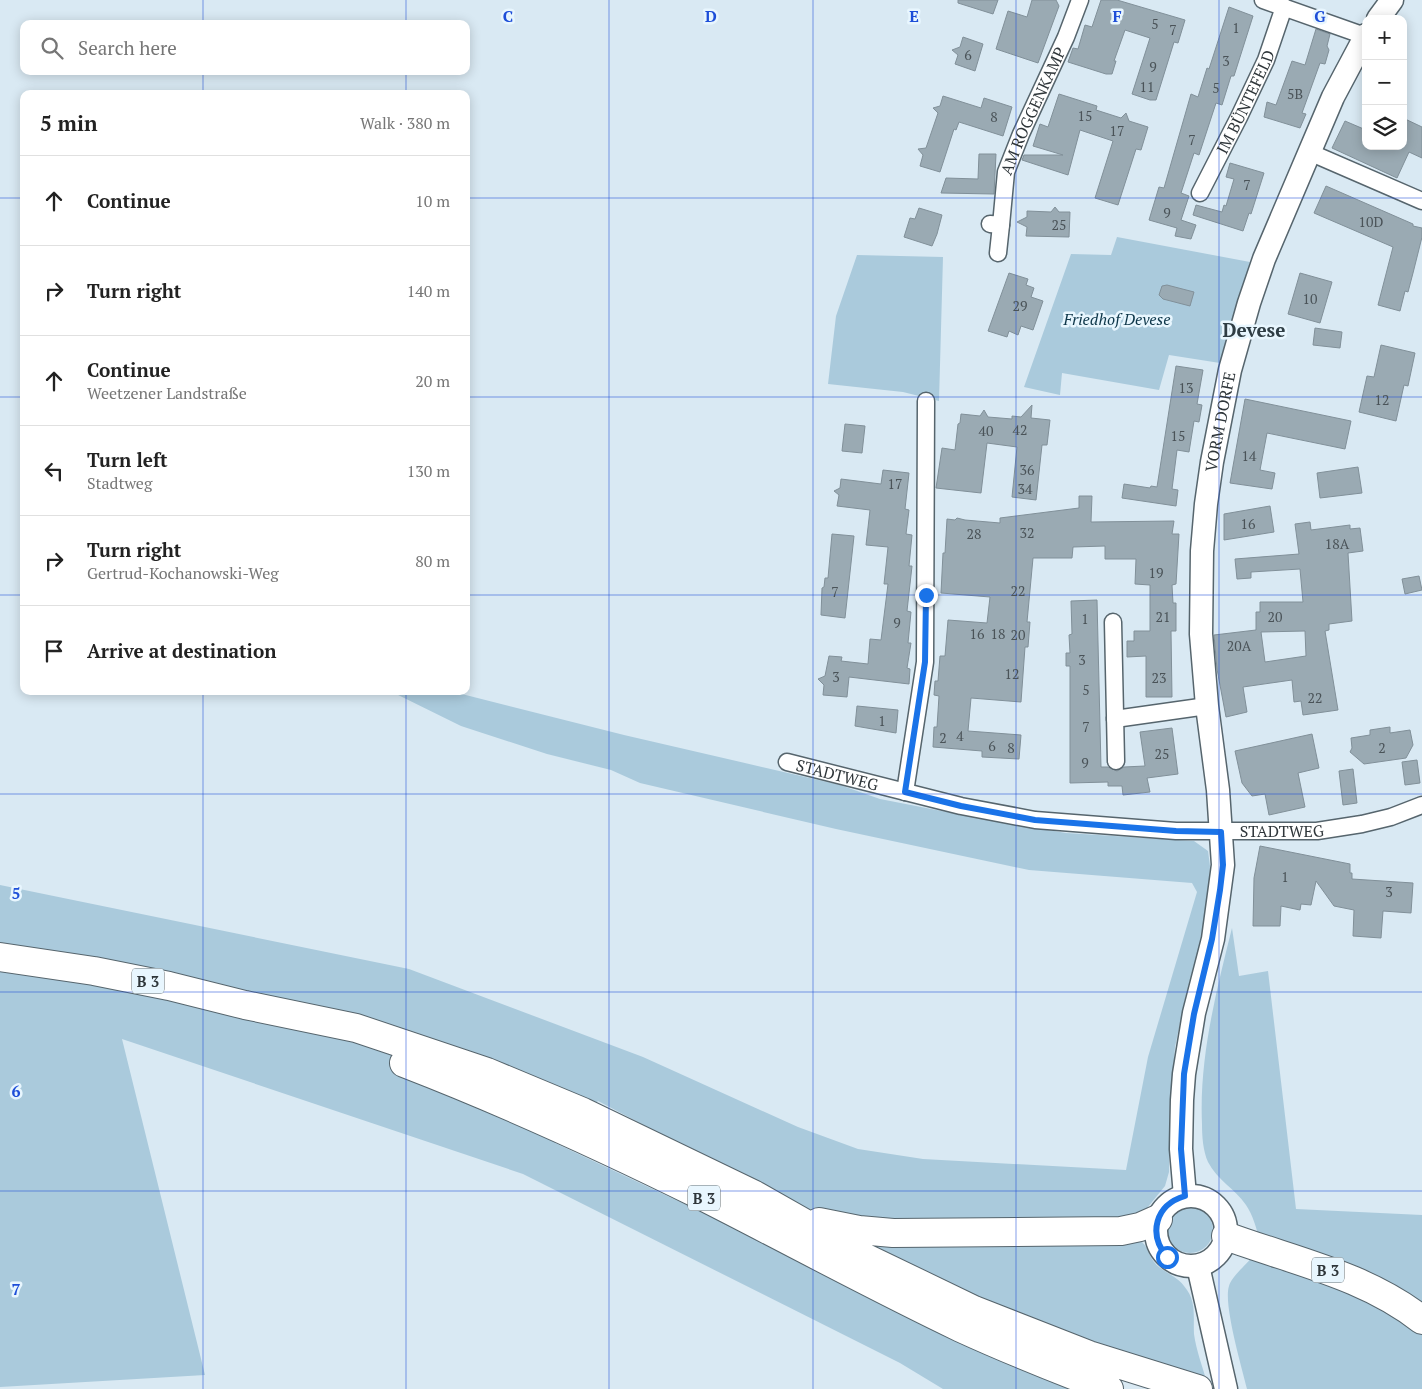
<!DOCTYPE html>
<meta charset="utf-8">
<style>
:root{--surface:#fff;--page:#f6f6f6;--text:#222;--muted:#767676;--line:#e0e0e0}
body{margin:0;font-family:"PT Serif",serif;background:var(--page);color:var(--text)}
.controls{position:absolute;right:15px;top:15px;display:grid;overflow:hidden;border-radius:10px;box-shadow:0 2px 12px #0003}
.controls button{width:45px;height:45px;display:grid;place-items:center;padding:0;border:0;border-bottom:1px solid var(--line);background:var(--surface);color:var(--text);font:25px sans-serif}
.stop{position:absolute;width:15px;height:15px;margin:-11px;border:4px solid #1a73e8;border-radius:50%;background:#fff}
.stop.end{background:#1a73e8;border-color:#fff;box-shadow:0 1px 5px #0008}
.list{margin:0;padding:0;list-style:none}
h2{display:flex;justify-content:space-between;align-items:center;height:65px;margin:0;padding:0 20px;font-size:21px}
h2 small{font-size:16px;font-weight:400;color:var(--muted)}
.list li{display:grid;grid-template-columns:32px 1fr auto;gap:15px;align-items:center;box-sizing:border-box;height:90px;padding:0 20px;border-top:1px solid var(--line)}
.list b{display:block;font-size:19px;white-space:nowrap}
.list p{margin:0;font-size:16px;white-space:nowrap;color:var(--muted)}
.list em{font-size:16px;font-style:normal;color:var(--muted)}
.icon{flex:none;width:28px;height:28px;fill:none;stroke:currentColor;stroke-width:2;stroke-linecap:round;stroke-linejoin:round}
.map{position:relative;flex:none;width:1422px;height:1389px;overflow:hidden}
.search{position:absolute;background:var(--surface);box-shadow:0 2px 12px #0003;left:20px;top:20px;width:450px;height:55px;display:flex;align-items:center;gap:12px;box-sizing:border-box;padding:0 18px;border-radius:10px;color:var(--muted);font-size:19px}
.panel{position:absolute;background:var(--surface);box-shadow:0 2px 12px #0003;left:20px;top:90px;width:450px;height:605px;border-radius:10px}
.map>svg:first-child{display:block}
.green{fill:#aacadc}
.building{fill:#9aaab3;stroke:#819099;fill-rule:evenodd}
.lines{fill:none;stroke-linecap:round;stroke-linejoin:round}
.minor-casing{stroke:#56656d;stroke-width:19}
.secondary-casing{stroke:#56656d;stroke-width:25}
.trunk-casing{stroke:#56656d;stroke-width:30}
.minor{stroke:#fff;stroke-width:16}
.secondary{stroke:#fff;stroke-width:22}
.trunk{stroke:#fff;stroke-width:28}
.route{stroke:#1a73e8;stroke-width:6}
.grid{fill:none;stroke:#1d4ed8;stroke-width:1;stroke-opacity:0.55}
.labels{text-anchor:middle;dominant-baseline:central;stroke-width:5;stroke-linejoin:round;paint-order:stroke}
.number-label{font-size:14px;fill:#4a5358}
.shield{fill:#e8f6fe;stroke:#667075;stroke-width:1}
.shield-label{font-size:15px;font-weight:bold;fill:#2f363a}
.street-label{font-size:16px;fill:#2f363a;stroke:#e8f6fe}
.park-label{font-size:16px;font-style:italic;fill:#0e374a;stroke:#e8f6fe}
.quarter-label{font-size:19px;font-weight:bold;fill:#2f3d44;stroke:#e8f6fe}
.grid-label{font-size:16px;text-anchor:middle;font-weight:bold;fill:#1d4ed8;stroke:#e8f6fe;stroke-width:5;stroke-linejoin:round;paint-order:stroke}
</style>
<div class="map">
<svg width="1422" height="1389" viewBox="0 0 1422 1389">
<rect width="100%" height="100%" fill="#d9e9f3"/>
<path class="green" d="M1117 237 1250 262 1220 363 1169 355 1159 390 1062 373 1060 395 1024 387 1071 254 1111 255Z
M857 255 943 257 939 401 903 392 828 384 836 316Z
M390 691H450L624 735 840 785 880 799 993 821 1066 833 1194 841 1208 851 1210 866 1208 914 1185 999 1175 1047 1170 1112 1169 1172 1165 1186 1143 1213 1135 1219 872 1224 825 1215 790 1202 598 1101 555 1143 1077 1389H943L900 1363 523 1174 122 1039 205 1375 0 1387V885L409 969 643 1057 798 1127 858 1149 923 1159 1126 1170 1148 1057 1197 892 1192 883 1029 870 836 829 640 783 611 770 547 754 461 726Z
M1232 928 1239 976 1268 971 1296 1209 1422 1215V1307L1260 1240C1256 1228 1253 1215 1246 1205 1235 1189 1217 1180 1208 1162 1203 1151 1202 1136 1202 1124 1199 1058 1216 992 1232 928Z
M1167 1230a23 23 0 1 1 46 0a23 23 0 1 1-46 0Z
M1139 1240C1148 1245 1148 1254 1154 1262 1162 1272 1176 1275 1184 1286 1197 1301 1193 1316 1194 1334 1196 1350 1203 1368 1207 1383L1097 1351 854 1241Z
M1253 1256 1354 1288 1422 1330V1389H1247C1242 1368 1223 1304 1229 1286 1232 1276 1247 1264 1253 1256Z"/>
<path class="building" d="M958 0H998L993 14 958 3Z
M1032 0H1056L1059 6 1038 63 996 49 1008 11 1027 17Z
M1101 0H1117L1185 20 1178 43 1174 42 1156 100H1150L1132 94 1150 38 1125 30 1114 61H1116L1112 74H1106L1068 62 1073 48 1078 49 1085 25 1092 27Z
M1229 7 1253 16 1234 76H1231L1222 105 1216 103 1199 155 1194 153 1181 193 1189 196 1181 220 1196 225 1191 239 1175 236 1177 228 1149 220 1159 187 1164 188 1191 94 1198 97 1207 68 1209 69Z
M1316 29 1330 34 1327 46 1329 50 1325 64 1320 63 1302 113 1306 114 1300 128 1264 117 1267 102 1276 105 1292 61 1305 65Z
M963 37 983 44 975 71 955 64 958 55 952 50 960 47Z
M1059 94 1097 106 1096 110 1121 118 1126 113 1129 121 1148 127 1141 150 1136 149 1118 205 1095 198 1113 141 1080 130 1068 175 1022 160 1024 155H1063L1033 146 1040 124 1048 127Z
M943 96 981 108 984 98 1012 107 1003 136 959 122 956 130 954 129 940 172 920 166 923 155 918 149 926 148 938 113 933 108 940 106Z
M1403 118 1422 127V158L1409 152 1397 178 1332 148 1345 121 1366 130V146H1403Z
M979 154H996L994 194 941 193 946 178 978 179Z
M1230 163 1264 173 1251 214 1249 213 1243 231 1193 215 1196 205 1222 212 1224 205 1226 206 1234 179 1226 177Z
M1326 186 1413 224V226L1422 228V237L1413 273 1408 292 1405 291 1400 311 1378 305 1393 247 1314 213Z
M1055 207 1059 212H1070L1069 237 1026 236 1027 227 1017 222 1027 217V211L1051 212Z
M919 208 942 215 937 234 932 246 904 237 910 218 915 219Z
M1009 273 1028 279 1026 285 1034 288 1031 297 1043 301 1033 330 1021 326 1018 335 1009 331 1007 337 988 331Z
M1300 273 1332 282 1320 323 1288 314Z
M1167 285 1194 292 1190 306 1163 299 1159 295 1162 286Z
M1315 328 1342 332 1340 348 1313 345Z
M1381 345 1415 353 1408 386 1404 385 1396 421 1359 412 1367 376 1374 377Z
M1176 366 1203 370 1197 404 1202 405 1199 422 1194 421 1189 452 1177 450 1172 489 1178 490 1176 506 1122 498 1124 484 1150 488 1151 486 1157 487Z
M1245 399 1351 421 1345 449 1267 433 1260 470 1275 473 1272 489 1230 483Z
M1032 405 1031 418 1050 420 1047 445H1042L1036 500 1012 497 1017 447 987 443 981 493 936 488 942 448 955 450 958 424 960 423 961 414 980 416 984 410 988 417 1012 419V416L1021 417Z
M845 424 865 426 862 453 842 451Z
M1358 467 1362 493 1320 498 1317 473Z
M883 470 909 473 905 509 909 510 906 534 912 535 909 566H912L907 611 911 612 908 643H911L907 668 910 669 909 684 849 677 847 697 823 695 824 685 818 679 825 676 829 656 842 657 841 661 868 664 870 639 881 640 888 584H884L888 547 866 545 870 510 837 506 839 495 834 491 840 488 841 479 881 484Z
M1079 496H1092L1091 522 1174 521 1172 534H1179L1176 584 1172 585 1173 603H1176V631H1171L1172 697H1146V656L1127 657V641H1134V631H1150V585L1135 584 1136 559H1105V546L1073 547 1072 558H1033L1027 622H1030L1028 647H1025L1021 702 971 698 968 731 1021 735 1019 759 982 757V751L933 747 934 727H937L939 696 934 695 935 681H938L940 656H945L948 620 987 623 990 597 941 593 943 553H945L947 519 955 520 957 518 965 520 1000 523V518L1079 508Z
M1270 506 1274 532 1224 540V514Z
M1310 522 1311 530 1350 525V529L1360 528 1363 551 1348 553 1352 621 1329 624V630L1325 631 1338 710 1303 715 1301 701 1294 702 1292 680 1243 687 1247 712 1226 717 1217 669 1214 635 1256 630V612H1260V602H1303L1300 569 1251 572V578L1237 579 1235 559 1299 554 1295 524ZM1305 631 1306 656 1265 662 1261 632Z
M832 534 854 536 845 618 821 615 822 588 824 587 825 578H828Z
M1419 576 1422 590 1405 594 1402 579Z
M1097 600 1101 767H1108L1117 771 1124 767 1145 766 1140 732 1172 728 1178 774 1147 778 1150 792 1123 795 1122 786H1108V782L1070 783V666H1066V653H1070L1069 635 1072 634 1071 601Z
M857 706 898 710 896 733 855 726Z
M1390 727V733L1410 730 1413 745 1406 758 1364 764 1350 752 1352 748 1351 738 1370 735V730Z
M1312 734 1319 768 1298 773 1305 807 1269 815 1265 794 1252 796 1242 783 1235 751Z
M1417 760 1420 783 1405 785 1402 762Z
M1353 769 1357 803 1343 805 1339 771Z
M1260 846 1350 864V873H1352V879L1413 883 1411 913 1383 911 1381 938 1353 936 1354 910 1334 906 1316 881 1311 905 1301 904 1300 910 1281 906 1280 926H1253L1254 878Z"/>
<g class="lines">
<g class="minor-casing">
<g id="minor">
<path d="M1263 0 1365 36"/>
<path d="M1309 152 1422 201"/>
<path id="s1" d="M1200 193 1239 117 1266 60 1284 7"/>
<path id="s2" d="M990 224 1001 225 1006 172 1021 134 1066 37 1080 0"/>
<path d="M998 253 1001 225"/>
<path d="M1113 622 1116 761"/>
<path d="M1115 719 1207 706"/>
<path id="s3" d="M787 762 961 806 1035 820 1176 831H1317L1362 824 1391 817 1422 805"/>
<path d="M905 792 925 662 926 401"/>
</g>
</g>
<g class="secondary-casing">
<g id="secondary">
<path d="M1378 19 1392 0"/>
<circle cx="1191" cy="1231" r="35"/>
<path id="s4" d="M1185 1196 1181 1149 1182 1100 1184 1074 1194 1013 1213 939 1223 865 1218 790 1207 706 1201 634 1202 551 1206 504 1212 462 1230 370 1249 303 1264 259 1333 97 1366 35"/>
<path d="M1198 1266 1226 1389"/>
</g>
</g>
<g class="trunk-casing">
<path id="trunk" d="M0 957 94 971 169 986 245 1005 356 1028 487 1072 583 1112 753 1194 864 1257 974 1310 1089 1355 1198 1389
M404 1063C505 1102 603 1147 700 1195 787 1239 873 1286 961 1328 1009 1350 1059 1370 1109 1389
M819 1222 859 1230 893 1233 1121 1231 1140 1227 1158 1219
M1226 1236C1293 1261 1365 1275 1422 1320"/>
</g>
<use href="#minor" class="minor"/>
<use href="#secondary" class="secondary"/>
<use href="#trunk" class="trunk"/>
</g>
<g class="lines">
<path class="route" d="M926 595 925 662 905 792 961 806 1035 820 1176 831 1221 832 1223 865 1220 890 1212 939 1194 1014 1184 1074 1181 1149 1185 1196C1155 1205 1148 1234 1167 1257"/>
</g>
<path class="grid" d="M203 0V24M406 0V24M609 0V1389M813 0V1389M1016 0V1389M1219 0V1389M203 71V94M406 71V94M0 198H24M466 198H1422M0 397H24M466 397H1422M0 595H24M466 595H1422M203 691V1389M406 691V1389M0 794H1422M0 992H1422M0 1191H1422"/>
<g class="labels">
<g class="number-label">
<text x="1155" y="23">5</text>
<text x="1236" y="27">1</text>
<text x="1173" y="29">7</text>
<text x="968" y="54">6</text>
<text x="1226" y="60">3</text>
<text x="1153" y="66">9</text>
<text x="1147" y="86">11</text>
<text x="1216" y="87">5</text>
<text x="1295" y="93">5B</text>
<text x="1085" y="115">15</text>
<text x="994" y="116">8</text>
<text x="1117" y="130">17</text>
<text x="1192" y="139">7</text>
<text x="1247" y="184">7</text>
<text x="1167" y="212">9</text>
<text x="1371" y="221">10D</text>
<text x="1059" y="224">25</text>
<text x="1310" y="298">10</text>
<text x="1020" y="305">29</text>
<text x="1186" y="387">13</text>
<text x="1382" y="399">12</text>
<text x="1020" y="429">42</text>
<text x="986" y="430">40</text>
<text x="1178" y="435">15</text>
<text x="1249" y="455">14</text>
<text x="1027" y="469">36</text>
<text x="895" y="483">17</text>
<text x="1025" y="488">34</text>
<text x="1248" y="523">16</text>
<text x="1027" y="532">32</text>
<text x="974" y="533">28</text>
<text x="1337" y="543">18A</text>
<text x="1156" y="572">19</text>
<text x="1018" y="590">22</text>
<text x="835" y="591">7</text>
<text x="1163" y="616">21</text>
<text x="1275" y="616">20</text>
<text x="1085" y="618">1</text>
<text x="897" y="622">9</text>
<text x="977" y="633">16</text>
<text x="998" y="633">18</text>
<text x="1018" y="634">20</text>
<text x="1239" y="645">20A</text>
<text x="1082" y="659">3</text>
<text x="1012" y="673">12</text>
<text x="836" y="676">3</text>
<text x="1159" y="677">23</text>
<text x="1086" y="689">5</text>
<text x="1315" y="697">22</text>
<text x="882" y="720">1</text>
<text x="1086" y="726">7</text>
<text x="960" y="735">4</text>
<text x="943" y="737">2</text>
<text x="992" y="745">6</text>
<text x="1011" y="747">8</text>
<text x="1382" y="747">2</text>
<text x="1162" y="753">25</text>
<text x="1085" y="762">9</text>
<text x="1285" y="876">1</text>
<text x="1389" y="891">3</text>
</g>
<g class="shield">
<rect x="132" y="968.5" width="32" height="25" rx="4"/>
<rect x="688" y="1185.5" width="32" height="25" rx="4"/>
<rect x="1312" y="1257.5" width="32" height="25" rx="4"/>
</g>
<g class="shield-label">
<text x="148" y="981">B 3</text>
<text x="704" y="1198">B 3</text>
<text x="1328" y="1270">B 3</text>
</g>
<g class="street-label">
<text stroke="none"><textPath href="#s1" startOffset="102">IM BÜNTEFELD</textPath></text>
<text stroke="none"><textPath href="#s2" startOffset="131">AM ROGGENKAMP</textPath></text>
<text stroke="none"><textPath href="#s4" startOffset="781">VORM DORFE</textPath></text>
<text stroke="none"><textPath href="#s3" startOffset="52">STADTWEG</textPath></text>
<text stroke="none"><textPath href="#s3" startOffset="502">STADTWEG</textPath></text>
</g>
<g class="park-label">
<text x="1117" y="319">Friedhof Devese</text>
</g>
<g class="quarter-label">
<text x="1254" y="329">Devese</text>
</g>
</g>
<g class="grid-label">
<text x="508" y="22">C</text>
<text x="711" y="22">D</text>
<text x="914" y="22">E</text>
<text x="1117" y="22">F</text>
<text x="1320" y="22">G</text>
<text x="16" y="899">5</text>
<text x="16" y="1097">6</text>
<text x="16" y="1295">7</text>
</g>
</svg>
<div class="controls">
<button>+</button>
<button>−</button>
<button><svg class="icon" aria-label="layers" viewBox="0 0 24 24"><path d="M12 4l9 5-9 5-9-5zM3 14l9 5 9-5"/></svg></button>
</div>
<div class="stop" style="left:1167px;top:1257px"></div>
<div class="stop end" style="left:926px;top:595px"></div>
<div class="search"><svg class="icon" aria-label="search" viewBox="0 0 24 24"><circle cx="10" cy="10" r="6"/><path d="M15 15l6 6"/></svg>Search here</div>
<section class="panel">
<h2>5 min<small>Walk · 380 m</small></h2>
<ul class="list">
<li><svg class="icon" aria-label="ahead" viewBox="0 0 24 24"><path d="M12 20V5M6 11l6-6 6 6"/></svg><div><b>Continue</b></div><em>10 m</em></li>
<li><svg class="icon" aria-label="right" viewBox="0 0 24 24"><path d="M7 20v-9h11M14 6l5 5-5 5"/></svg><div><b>Turn right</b></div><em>140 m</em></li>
<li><svg class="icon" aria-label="ahead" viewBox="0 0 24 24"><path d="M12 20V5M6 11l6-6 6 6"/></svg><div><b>Continue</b><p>Weetzener Landstraße</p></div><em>20 m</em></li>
<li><svg class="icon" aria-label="left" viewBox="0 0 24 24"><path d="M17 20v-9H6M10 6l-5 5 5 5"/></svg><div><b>Turn left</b><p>Stadtweg</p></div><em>130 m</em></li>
<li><svg class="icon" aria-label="right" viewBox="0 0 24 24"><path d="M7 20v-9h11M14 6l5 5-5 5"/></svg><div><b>Turn right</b><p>Gertrud-Kochanowski-Weg</p></div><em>80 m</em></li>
<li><svg class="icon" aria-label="arrive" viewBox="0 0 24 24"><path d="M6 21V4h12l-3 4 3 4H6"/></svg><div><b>Arrive at destination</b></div></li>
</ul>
</section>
</div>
